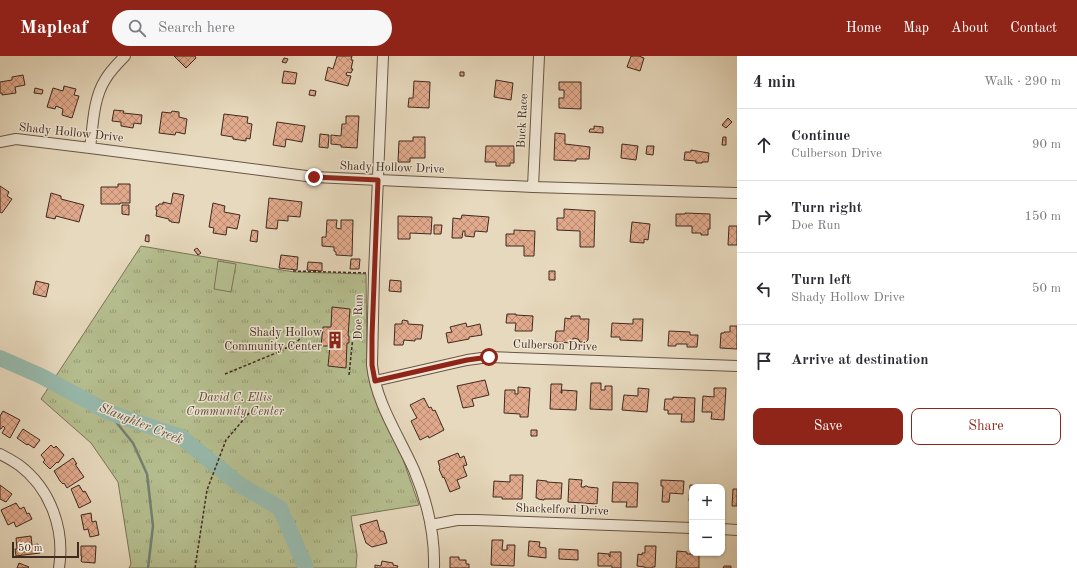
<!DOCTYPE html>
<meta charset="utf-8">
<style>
:root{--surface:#fff;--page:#f7f7f7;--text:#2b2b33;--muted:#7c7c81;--line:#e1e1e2;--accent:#8f2418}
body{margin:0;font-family:"Old Standard TT",serif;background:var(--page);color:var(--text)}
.controls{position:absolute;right:12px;bottom:12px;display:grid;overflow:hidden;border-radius:8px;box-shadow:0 1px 3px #0004}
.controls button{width:36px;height:36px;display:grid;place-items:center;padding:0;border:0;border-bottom:1px solid var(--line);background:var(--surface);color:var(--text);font:20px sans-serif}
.scale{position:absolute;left:12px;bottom:10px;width:67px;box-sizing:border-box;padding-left:4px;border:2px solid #40291f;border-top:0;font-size:11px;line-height:14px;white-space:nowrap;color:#40291f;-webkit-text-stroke:3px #efe6d4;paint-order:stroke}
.stop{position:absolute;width:12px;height:12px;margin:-9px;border:3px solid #8f2418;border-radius:50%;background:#fff}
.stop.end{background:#8f2418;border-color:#fff;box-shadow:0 1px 4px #0008}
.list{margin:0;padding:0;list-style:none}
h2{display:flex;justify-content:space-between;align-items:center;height:52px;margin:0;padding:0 16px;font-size:17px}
h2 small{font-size:13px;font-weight:400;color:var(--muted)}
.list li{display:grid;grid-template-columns:26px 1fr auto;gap:12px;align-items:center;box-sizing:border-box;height:72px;padding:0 16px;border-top:1px solid var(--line)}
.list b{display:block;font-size:15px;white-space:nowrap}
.list p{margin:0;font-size:13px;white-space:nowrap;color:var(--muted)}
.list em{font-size:13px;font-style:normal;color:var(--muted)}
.actions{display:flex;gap:8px;padding:12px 16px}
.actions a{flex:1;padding:9px 0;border:1px solid var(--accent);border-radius:8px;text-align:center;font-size:14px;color:var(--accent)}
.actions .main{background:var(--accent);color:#fff}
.icon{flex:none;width:22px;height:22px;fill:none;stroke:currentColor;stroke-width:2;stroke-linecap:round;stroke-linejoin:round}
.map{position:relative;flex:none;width:737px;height:512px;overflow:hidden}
header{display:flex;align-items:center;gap:24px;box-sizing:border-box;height:56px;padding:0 20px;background:var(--accent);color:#fff}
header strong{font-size:19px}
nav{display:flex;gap:22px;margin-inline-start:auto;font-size:14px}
.search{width:280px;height:36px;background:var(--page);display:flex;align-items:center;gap:10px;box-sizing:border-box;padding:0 14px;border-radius:22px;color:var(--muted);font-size:15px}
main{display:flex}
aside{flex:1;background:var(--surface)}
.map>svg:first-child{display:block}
.park{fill:url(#park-tufts);stroke:#7b7458}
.garden{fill:#b6bf90;stroke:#7b7458}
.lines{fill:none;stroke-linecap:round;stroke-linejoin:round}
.stream{stroke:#748074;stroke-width:2.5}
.river{stroke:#97baad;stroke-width:16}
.building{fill:url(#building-cross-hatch);stroke:#40291f}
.minor-casing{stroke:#6a5546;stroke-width:12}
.path{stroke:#40291f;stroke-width:1.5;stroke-dasharray:3 2;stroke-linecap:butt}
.minor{stroke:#efe6d4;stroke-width:10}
.route{stroke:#8f2418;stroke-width:5}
.labels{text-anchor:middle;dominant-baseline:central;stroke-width:3;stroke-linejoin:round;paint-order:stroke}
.street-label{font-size:12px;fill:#40291f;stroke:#efe6d4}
.poi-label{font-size:12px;fill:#40291f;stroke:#efe6d4;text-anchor:end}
.park-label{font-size:12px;font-style:italic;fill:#584736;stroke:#efe6d4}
.water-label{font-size:13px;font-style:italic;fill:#564d42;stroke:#efe6d4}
</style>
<header>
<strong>Mapleaf</strong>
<div class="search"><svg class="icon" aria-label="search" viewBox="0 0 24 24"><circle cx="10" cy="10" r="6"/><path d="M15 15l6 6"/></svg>Search here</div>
<nav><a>Home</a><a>Map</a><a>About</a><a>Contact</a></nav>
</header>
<main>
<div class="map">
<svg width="737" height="512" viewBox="0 0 737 512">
<defs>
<pattern id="park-tufts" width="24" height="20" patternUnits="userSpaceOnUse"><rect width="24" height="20" fill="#b6bf90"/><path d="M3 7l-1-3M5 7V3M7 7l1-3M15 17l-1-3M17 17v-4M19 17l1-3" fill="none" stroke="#959b75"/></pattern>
<pattern id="building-cross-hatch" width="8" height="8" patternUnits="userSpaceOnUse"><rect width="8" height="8" fill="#e1aa8c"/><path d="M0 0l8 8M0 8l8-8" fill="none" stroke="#b88a72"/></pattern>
</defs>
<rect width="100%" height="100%" fill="#e7d9bd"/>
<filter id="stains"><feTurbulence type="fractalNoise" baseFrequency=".005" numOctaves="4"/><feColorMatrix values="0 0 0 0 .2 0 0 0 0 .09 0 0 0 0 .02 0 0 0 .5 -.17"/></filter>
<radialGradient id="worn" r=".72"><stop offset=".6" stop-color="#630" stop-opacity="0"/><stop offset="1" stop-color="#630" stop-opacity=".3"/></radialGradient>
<path class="park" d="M141 190 294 216 366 218 367 301 419 449 351 460 357 499 356 512H129L131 508 118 426 91 387 41 343Z"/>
<path class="garden" d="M218 205 236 208 231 236 214 233Z"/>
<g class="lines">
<path class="stream" d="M108 356 133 387 147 418 153 470 148 512"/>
<path class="river" d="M0 302 41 320 108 356 181 381 240 429 280 452 306 512"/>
</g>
<path class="building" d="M174 0H195L196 2 186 12Z
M337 0H352L351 4H353L351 13H353L351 17 347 16 346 19 351 20 348 30 325 24 328 11 333 13Z
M631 0H639L644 2 640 15 627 11Z
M284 2 288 3 286 7 282 6Z
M284 15 297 17 295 28 282 27Z
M460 16H464V20H460Z
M23 19 25 29 15 31 16 37 2 39V37H0V26L12 24V21Z
M496 24 513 27 511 44 494 41Z
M414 25 430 26 429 52 408 51 409 42H413Z
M559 26H581V53L559 52V42H564V34H559Z
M64 30 76 33 74 39 79 40 72 62 62 59 63 53 56 50 55 53 47 51 53 32 63 35Z
M35 32 43 34 42 38 34 37Z
M310 34 316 35 315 40 309 39Z
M114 54 124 55 123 57 142 59 141 68 134 67 133 72 121 70V66L112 65Z
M172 55 179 56V61L187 63 185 78 176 76 175 79 159 77 162 56 171 57Z
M224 58 248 61 247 67 252 68 250 83 246 82V85L233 83V81L221 79Z
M346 60H359L357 92 341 91V89L331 88V79L341 80 342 68H346Z
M728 62 732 66 726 72 722 69Z
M277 66 305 70 302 86 286 83 285 91 273 89Z
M594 70 603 71V77L589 76 590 73H594Z
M555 77 565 78V88L590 91 589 103H576V105L554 104Z
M320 78 329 79 328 92 319 91Z
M413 81H425V102H410V106H398L399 85H413Z
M723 81H726V89H722Z
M622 88 638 90 636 104 621 102Z
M486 90H514V107H510V110H496V106H485Z
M647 90H654L653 99 646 98Z
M691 94 709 97 708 106H702V107H696V105L684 104 685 96H691Z
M118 128H130V147H120V148H101V131H118Z
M0 130 9 136 7 140 12 143 2 157 0 156Z
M51 137 61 140V143L84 149 79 166 56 160 55 163 46 161Z
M173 137 184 139 179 167 171 166V165H169V163L156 160 157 154H156V150H158L159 148H163V146L171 148Z
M269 142 302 146 300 161 288 160V165L278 164 277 173 266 172Z
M213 147 225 150 224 156 240 159 237 173 227 171 226 179 213 177 214 172 209 171Z
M122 149H129V159L122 158Z
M564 153 595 155 594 191H580V175L557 174V162H564Z
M685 157 710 158V173H708V179H701V177H692V170H676V158H685Z
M462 159 489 161 487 176 475 175 474 181 465 180V175H463L462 182H452L453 162 461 163Z
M398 160 432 161 431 178 410 177V183H398Z
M327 164H337L336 172 341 173V164H353L352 200 336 199V196L334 195V191L322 190V181H326Z
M632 166 650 168 648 184 644 183V187L630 186Z
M434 169H442L441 178H434Z
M729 170H737V189H728Z
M252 174 258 175 257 186 250 185Z
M514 174 535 175 534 200H524V190H506V178H514Z
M146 179H149V186L145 185Z
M197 192 201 197 198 199 194 194Z
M281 199 298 201 297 214 279 212Z
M351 203H360L359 213H350Z
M308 206 322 207V215L307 214Z
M549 215H555V224H549Z
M390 224 401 225V236L389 235Z
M36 225 49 228 46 241 33 238Z
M332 251 350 253 348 280H349V287H347L346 312 328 310 330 290H321L323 271H331Z
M507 258H516V259L533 260 532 275H515L516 267H506Z
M571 260H580V263H589L588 284 586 286H580L578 283 573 282V287L555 286 556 275H564L565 262 571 263Z
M633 263H643L642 285 620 284V281H611L612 267 633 268Z
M403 264 408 265V268L423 269 421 283H415V285L404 284 403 289H394L395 268H402V265Z
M466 267 467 271 480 268 482 279 469 281V283L448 287 446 277 452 276 450 271Z
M730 270H737V293L720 292 721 277H724V276H730Z
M669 275 690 276V279H698L697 291H687V288H676V290H668Z
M485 324 489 339 472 343 474 350 463 352 457 330Z
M591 327H601V334H605V330H612V354L590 353Z
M551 328H562L561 337H562V334L577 335 576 354 550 353Z
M518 331 530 332 528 361H520V358L504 357 505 334H515V338H518Z
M638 332 649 333 647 356 622 354 624 339 638 340Z
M714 332H726L724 364 711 363 712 356H702L703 340 714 341Z
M673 341 695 342 694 366H681L682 358H668V354H664L665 343H673Z
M424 342 429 352 431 351 433 355 435 354 444 374 429 382 428 380 420 384 411 365 417 362 410 349Z
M3 355 20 364 10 382 2 377 5 372 3 370 1 373H0V360Z
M23 373 40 384 34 392 28 388 27 389 17 382Z
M531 374H537V380H531Z
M51 389 54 392 56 390 64 399 58 407 57 406 50 413 43 406 45 404 41 399Z
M458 397 460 402 464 400 467 409 463 410 467 420 457 424 460 432 450 436 444 421 443 422 439 413 440 412 438 405Z
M73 402 77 408H75L84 421 67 432 64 427 63 428 60 425 54 415Z
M510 419H523L522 443H502V441H493L494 425 510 426Z
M569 423 582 424 581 431H584L585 430H587L588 431 598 432 597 448 568 446Z
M537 424 547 425V426L562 427 561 443H544V444L538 443V442H536Z
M661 424 684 425 683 438 670 437 669 446H662L663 430H661Z
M613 426 638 427 637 451H626L627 446H612Z
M0 429 12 438 6 446 0 443Z
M79 429 83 436 85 435 91 446 79 452 71 433Z
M690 429 721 431H692V445H689Z
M733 433H737V450H732Z
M16 447 20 453 24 451 27 458 29 457 32 463 16 471 14 466 8 469 1 454Z
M91 457 92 466 96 465 99 479 90 481 88 473 84 474 81 459Z
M377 464 380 475H382L384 476 387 487 372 491 366 487 360 469Z
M31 480 32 489 38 488 40 497 16 500 15 493H17L16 482Z
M492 484H503L502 494H507V489H515L514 510 491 509Z
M529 485 540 486 539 491 546 492V502L528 500Z
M81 490H96L95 507 82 506 81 505 82 500H81Z
M645 490H656L655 511H652V512H645V511L637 510 638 498 642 499V497H645Z
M559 493 578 494V504L559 503Z
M677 495 687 496V498H699V512H676Z
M610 496H621V512H612V510H598V497L609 498V500L610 501Z
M450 501H459V504H466V508H469V512H450Z
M382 505 393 507V509L398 510 397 512H375V509L381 510Z
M19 507 29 511 28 512H17Z
M724 510H731V512H723Z"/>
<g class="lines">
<g class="minor-casing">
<path id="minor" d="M383 0 374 218 372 309C376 347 399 380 414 414 427 445 435 478 434 512
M0 86 16 83 90 92 314 121 533 131 737 137
M90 92C93 70 93 43 105 24 110 15 118 7 125 0
M533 131 539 0
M375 325 467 304 489 301 737 310
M0 398C6 401 13 405 19 409 51 433 65 474 59 512
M431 469 457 464H477L692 472
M722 473 737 474"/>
</g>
<path class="path" d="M293 215 366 217
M225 318 276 297 294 288 307 277H319
M349 319 353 280H364
M195 512 207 434 226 384 256 349"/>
<use href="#minor" class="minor"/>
</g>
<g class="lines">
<path class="route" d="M314 121 378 124 372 280V309L375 325 467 304 489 301"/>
</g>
<defs>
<g id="building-bare" transform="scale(1.38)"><path d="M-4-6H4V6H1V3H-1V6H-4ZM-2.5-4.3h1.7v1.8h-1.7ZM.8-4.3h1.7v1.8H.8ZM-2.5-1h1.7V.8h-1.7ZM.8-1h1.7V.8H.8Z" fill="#8f2418" stroke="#efe6d4" stroke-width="2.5" paint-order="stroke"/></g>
</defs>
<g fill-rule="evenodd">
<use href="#building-bare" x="335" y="284"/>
</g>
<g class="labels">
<g class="street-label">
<text transform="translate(523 65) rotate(-87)">Buck Race</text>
<text transform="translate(71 77) rotate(6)">Shady Hollow Drive</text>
<text transform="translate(392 112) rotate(2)">Shady Hollow Drive</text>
<text transform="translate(359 261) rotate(-89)">Doe Run</text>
<text transform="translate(555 290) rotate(2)">Culberson Drive</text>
<text transform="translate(562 454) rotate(2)">Shackelford Drive</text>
</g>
<g class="poi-label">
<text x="322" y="277">Shady Hollow<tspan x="322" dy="14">Community Center</tspan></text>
</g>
<g class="park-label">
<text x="235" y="342">David C. Ellis<tspan x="235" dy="14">Community Center</tspan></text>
</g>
<g class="water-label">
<text transform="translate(141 368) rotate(22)">Slaughter Creek</text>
</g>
</g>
<rect width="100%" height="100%" filter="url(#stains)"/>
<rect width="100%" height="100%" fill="url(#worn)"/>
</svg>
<div class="controls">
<button>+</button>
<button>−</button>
</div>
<div class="scale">50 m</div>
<div class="stop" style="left:489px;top:301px"></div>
<div class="stop end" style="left:314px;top:121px"></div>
</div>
<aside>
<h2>4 min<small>Walk · 290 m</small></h2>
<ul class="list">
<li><svg class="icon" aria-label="ahead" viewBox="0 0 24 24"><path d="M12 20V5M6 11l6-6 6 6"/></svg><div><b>Continue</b><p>Culberson Drive</p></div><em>90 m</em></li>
<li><svg class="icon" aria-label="right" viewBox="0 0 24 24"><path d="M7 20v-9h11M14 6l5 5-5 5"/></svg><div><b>Turn right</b><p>Doe Run</p></div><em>150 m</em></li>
<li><svg class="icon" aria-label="left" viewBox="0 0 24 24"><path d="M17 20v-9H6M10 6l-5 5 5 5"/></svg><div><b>Turn left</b><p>Shady Hollow Drive</p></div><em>50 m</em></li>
<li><svg class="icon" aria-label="arrive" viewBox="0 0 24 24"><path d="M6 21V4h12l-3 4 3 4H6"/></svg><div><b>Arrive at destination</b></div></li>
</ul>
<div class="actions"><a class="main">Save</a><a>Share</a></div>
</aside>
</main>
